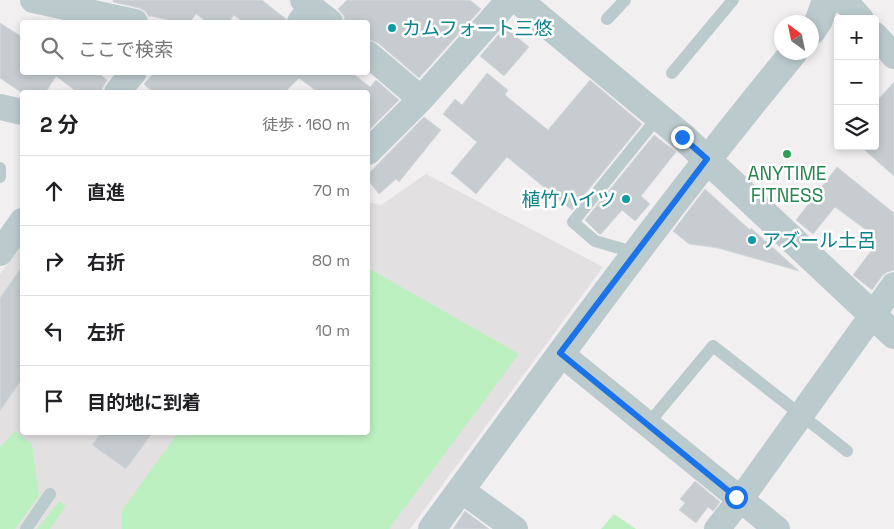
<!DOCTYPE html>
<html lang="ja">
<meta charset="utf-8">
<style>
:root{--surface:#fff;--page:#f2f2f2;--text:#202124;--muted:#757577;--line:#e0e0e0}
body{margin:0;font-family:"Space Grotesk","Noto Sans JP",sans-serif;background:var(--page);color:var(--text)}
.controls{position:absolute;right:15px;top:15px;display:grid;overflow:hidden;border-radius:5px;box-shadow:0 2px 8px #0003}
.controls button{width:45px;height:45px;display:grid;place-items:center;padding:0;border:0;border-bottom:1px solid var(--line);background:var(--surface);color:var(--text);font:25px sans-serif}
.compass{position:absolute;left:774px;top:15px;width:45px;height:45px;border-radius:50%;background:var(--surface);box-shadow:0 2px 8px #0003;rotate:327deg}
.stop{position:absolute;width:15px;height:15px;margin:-11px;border:4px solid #1a73e8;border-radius:50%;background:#fff}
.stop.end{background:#1a73e8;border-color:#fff;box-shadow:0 1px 5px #0008}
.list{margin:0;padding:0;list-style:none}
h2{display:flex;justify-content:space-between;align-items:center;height:65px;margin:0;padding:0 20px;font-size:21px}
h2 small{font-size:16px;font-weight:400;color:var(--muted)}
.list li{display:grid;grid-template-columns:32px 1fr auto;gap:15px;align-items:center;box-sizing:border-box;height:70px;padding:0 20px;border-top:1px solid var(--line)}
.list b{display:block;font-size:19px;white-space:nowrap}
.list em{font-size:16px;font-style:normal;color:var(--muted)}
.icon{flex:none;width:28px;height:28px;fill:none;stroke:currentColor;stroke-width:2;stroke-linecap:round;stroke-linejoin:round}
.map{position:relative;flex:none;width:894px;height:529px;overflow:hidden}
.search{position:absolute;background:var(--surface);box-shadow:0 2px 8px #0003;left:20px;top:20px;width:350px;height:55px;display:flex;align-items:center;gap:12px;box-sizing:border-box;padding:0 18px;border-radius:5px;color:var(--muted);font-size:19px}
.panel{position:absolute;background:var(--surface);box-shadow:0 2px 8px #0003;left:20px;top:90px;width:350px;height:345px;border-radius:5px}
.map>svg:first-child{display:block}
.education{fill:#e3e0e2}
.green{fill:#bdf0c1}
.building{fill:#c6cccf;stroke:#d3d8db}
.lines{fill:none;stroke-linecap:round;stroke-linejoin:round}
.service{stroke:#bbcacd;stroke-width:12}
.minor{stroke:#bbcacd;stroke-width:26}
.tertiary{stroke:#bbcacd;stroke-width:28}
.route{stroke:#1a73e8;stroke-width:6}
.culture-dot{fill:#0f9aa8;stroke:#fff;stroke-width:2}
.leisure-dot{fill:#2e9e5b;stroke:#fff;stroke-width:2}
.labels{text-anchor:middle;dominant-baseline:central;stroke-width:5;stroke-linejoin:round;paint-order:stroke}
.culture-label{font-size:19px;fill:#0d838f;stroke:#fff;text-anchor:start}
.leisure-label{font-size:19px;fill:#27864d;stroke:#fff}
</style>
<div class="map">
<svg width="894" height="529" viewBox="0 0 894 529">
<rect width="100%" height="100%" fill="#f2eff0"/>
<path class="education" d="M426 174 603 267 410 529H0V274L22 243V432H368V202L381 205Z"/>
<path class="green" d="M368 268 519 354 389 529H122V510L178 433 368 432Z
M15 431 32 444 39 496 15 529H0V447Z
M59 501 66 506 50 529H37Z
M614 514 636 529H601Z"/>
<path class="building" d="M113 0H262L286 19 285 22H243L234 15 229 22H207L196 14 190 22H178L150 16 149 17 145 11 139 8 113 2Z
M347 0H470L481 9 419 78 378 43 368 39V22H345L344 16 338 9Z
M0 23 22 37V72H97L107 80 102 89V92H77L56 76 46 92 22 93 0 78Z
M505 27 529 47 504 76 480 56Z
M155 72H351L370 87 376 80 399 100 368 131V92H318L299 78 285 92H153L144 84Z
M487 73 508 90 505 95 548 130 590 80 642 124 572 210 507 157 476 194 451 173 477 142 443 114 455 99 462 105Z
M894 82V176L860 146H875V103Z
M424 117 441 130 399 182 396 179 379 194 368 180V174Z
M654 135 676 152 641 196 650 204 635 221 622 210 601 234H599L585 220Z
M837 167 894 213V270L887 272 882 276 872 290 853 275 877 243 871 238 873 235 835 207 813 234 796 220Z
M705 189 750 230 751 228 799 271 718 248 689 244 673 231Z
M22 266V379L0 411V298Z
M101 432H153L126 469 92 445Z
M695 481 720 502 713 511 708 507 696 523 679 510 685 503 680 499Z
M465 511 489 529H453Z"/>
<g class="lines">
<path class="service" d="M607 19 625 0
M672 73 733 0
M0 168V177
M636 253 595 241 573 222 658 117
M648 424 713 346 847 451
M26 529 50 494"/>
<path class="minor" d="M33 0 135 22
M838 0 845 1 861 19
M311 7 330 22
M300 22 311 7 303 0
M875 35 894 56
M368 54 421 99
M117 92 134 72
M0 107 22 112
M368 152 421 99 509 0
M0 253 22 221
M560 353 777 529
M461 490 515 529
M717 529 740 500 894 285"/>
<path class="tertiary" d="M518 0 683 137 894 335
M812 31 819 20 826 0
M432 529C550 368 667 206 794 52"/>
</g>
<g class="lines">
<path class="route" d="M682 137 707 159 560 353 736 497"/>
</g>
<g class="culture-dot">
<circle cx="392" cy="28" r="5"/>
<circle cx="626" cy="199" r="5"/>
<circle cx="752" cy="240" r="5"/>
</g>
<circle class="leisure-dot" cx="787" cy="154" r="5"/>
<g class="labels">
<g class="culture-label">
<text x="402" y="28">カムフォート三悠</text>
<text x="616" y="199" text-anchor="end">植竹ハイツ</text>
<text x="762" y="240">アズール土呂</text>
</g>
<g class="leisure-label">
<text x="787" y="173">ANYTIME<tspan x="787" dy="22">FITNESS</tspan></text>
</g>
</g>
</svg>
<div class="controls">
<button>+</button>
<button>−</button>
<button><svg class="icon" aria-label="layers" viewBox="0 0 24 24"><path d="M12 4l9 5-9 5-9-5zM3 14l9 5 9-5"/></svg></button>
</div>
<svg class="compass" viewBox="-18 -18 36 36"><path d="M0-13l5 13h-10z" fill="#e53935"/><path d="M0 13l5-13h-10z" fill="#757577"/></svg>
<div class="stop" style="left:736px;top:497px"></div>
<div class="stop end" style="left:682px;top:137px"></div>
<div class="search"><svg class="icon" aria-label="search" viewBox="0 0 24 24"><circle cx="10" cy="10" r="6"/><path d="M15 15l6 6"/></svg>ここで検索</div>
<section class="panel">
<h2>2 分<small>徒歩 · 160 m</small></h2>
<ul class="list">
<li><svg class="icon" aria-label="ahead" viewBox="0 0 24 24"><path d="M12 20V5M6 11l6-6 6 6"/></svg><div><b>直進</b></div><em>70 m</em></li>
<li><svg class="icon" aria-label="right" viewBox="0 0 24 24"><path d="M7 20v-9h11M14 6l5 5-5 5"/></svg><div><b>右折</b></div><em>80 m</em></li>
<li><svg class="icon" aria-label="left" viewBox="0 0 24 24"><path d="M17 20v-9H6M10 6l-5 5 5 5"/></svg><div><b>左折</b></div><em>10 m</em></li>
<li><svg class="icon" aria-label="arrive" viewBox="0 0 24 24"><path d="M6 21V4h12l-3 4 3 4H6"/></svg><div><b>目的地に到着</b></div></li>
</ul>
</section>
</div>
